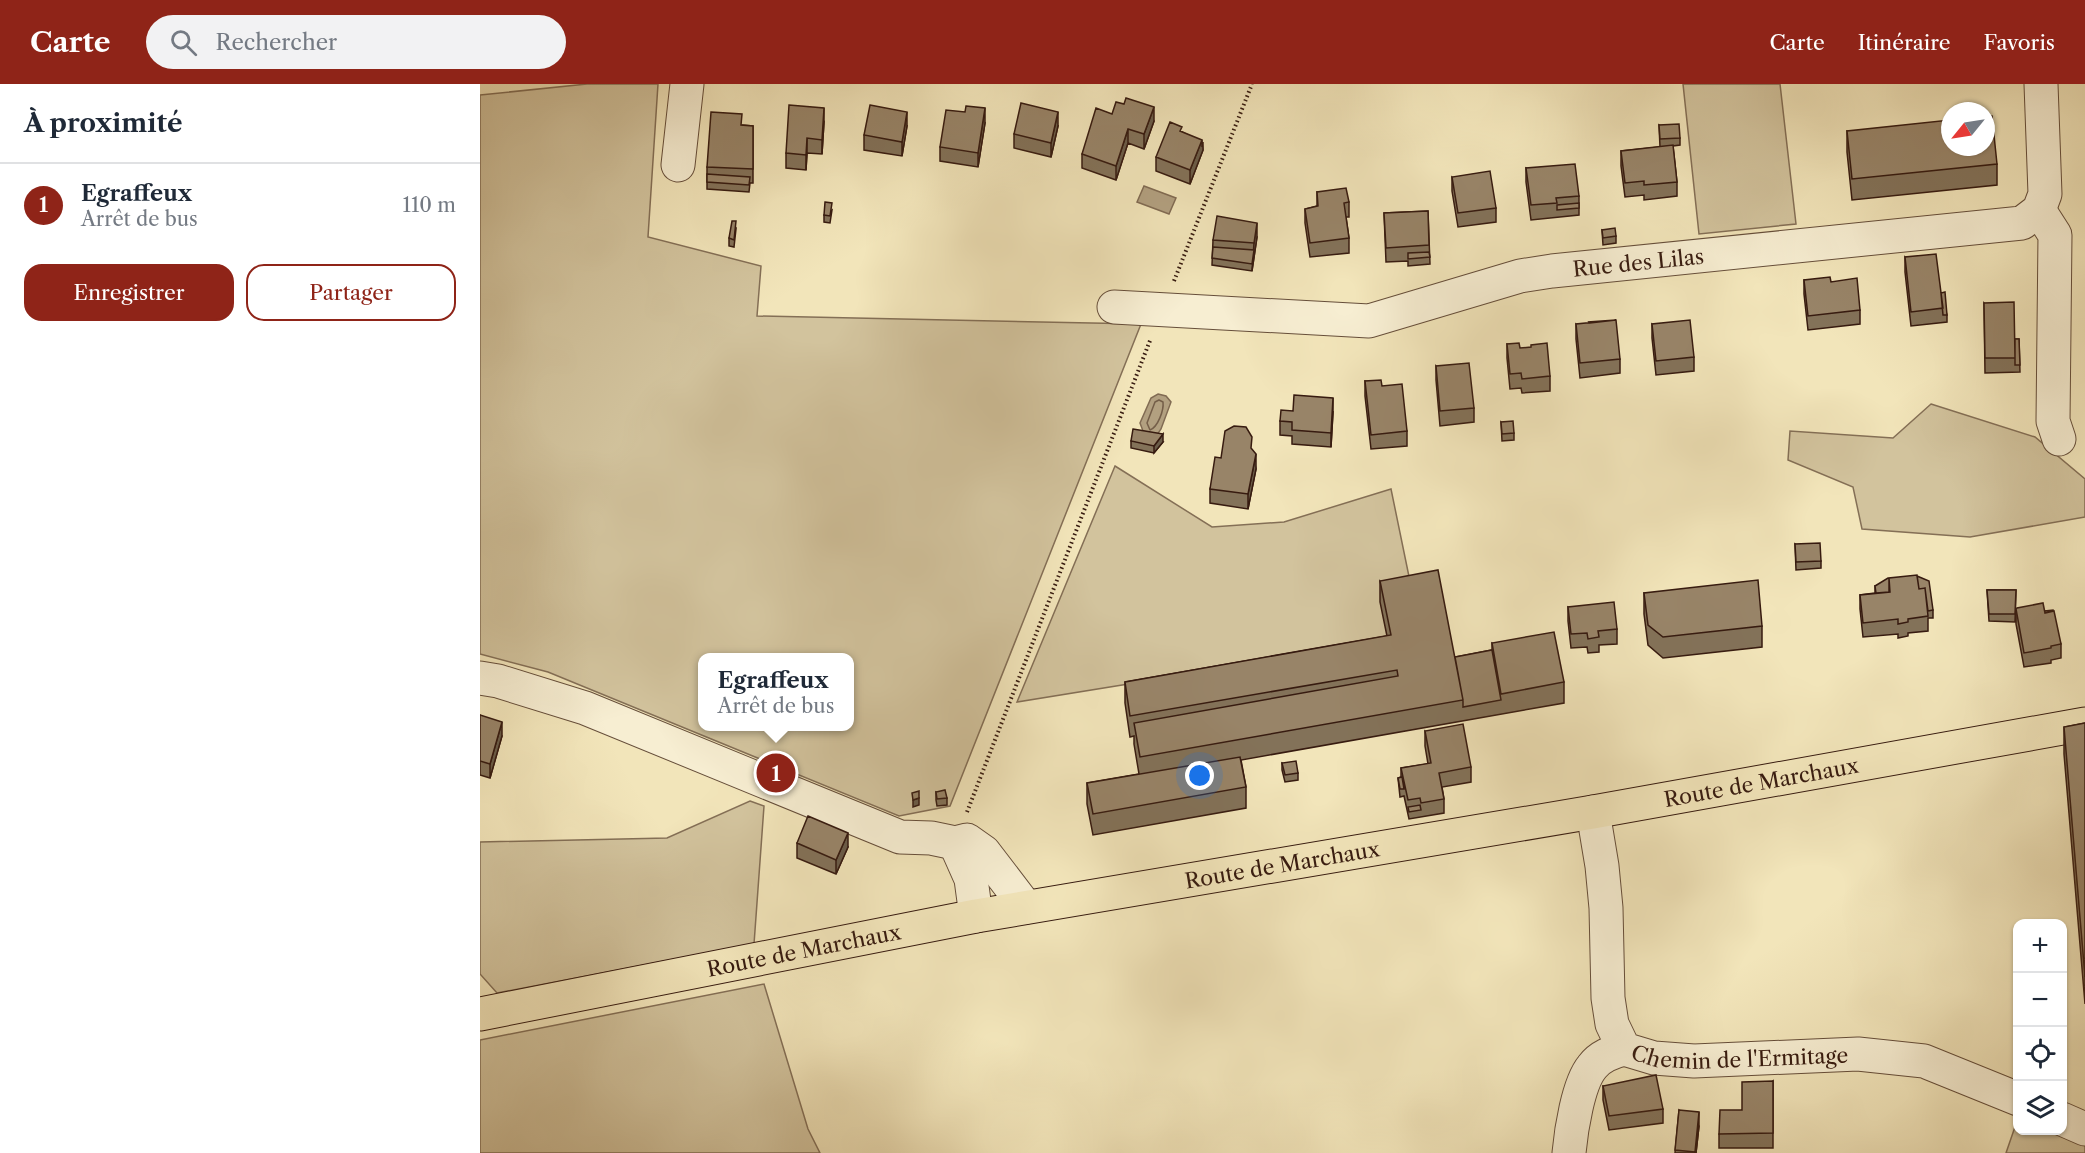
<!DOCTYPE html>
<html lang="fr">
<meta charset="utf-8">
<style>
:root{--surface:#fff;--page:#f2f2f3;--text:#1f2937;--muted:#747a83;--line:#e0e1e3;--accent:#8f2418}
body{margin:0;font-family:"Libre Caslon Text",serif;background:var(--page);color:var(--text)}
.controls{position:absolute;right:18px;bottom:18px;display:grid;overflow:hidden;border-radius:12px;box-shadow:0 2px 4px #0004}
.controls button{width:54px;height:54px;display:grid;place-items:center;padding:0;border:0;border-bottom:2px solid var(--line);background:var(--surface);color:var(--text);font:30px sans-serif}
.compass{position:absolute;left:1461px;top:18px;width:54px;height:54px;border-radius:50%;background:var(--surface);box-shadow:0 2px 4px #0004;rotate:240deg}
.you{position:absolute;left:720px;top:692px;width:21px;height:21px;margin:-15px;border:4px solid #fff;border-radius:50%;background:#1a73e8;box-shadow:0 0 0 9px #1a73e833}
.badge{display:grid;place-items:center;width:39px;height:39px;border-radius:50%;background:var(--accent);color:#fff;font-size:20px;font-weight:700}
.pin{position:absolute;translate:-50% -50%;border:3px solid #fff;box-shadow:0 2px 6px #0006}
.popup{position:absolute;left:218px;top:569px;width:156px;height:78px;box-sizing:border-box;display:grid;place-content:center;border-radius:12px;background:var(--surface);filter:drop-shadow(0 2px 4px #0005);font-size:20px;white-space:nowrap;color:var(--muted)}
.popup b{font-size:22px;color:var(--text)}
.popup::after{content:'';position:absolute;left:50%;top:100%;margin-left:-12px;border:12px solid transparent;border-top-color:var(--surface)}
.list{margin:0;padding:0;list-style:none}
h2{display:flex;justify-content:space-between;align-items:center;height:78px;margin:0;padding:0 24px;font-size:26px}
h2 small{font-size:20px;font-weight:400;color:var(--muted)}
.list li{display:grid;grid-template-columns:39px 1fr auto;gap:18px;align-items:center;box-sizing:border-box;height:84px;padding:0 24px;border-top:2px solid var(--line)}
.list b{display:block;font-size:22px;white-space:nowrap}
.list p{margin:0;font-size:20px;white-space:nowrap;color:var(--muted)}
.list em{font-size:20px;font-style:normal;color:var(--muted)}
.actions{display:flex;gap:12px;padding:18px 24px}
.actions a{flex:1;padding:14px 0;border:2px solid var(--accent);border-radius:18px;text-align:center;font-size:21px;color:var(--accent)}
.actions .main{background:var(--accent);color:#fff}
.icon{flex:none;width:33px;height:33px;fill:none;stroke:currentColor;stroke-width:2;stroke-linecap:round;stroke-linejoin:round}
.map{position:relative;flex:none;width:1605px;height:1069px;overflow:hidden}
header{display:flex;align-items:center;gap:36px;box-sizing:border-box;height:84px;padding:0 30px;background:var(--accent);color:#fff}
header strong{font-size:28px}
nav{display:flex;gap:33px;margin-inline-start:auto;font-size:21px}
.search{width:420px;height:54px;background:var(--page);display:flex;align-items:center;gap:15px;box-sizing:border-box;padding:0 21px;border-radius:33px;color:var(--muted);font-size:22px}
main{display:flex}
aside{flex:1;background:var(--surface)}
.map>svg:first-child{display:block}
.green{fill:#d2c39d;stroke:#846f56;stroke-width:1.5;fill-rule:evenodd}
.water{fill:#b2a080;stroke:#816b53;stroke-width:1.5}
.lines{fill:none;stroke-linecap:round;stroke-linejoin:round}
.shore{stroke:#745e48;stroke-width:1.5}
.minor-casing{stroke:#664e3a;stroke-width:35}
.major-casing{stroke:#371b10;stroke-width:35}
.path{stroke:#371b10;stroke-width:4;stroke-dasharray:1.5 3;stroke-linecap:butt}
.minor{stroke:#f7eed2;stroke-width:33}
.major{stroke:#f2e5ba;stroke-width:33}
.wall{fill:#837259;stroke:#371b10;stroke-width:1.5}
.shaded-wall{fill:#6a5c49;stroke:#371b10;stroke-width:1.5}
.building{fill:#988468;stroke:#371b10;stroke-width:1.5}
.labels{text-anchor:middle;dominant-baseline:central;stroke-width:4.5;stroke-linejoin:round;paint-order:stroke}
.street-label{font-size:21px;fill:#371b10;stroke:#f7eed2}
</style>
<header>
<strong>Carte</strong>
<div class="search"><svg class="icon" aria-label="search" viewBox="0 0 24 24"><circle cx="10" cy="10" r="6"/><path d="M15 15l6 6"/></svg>Rechercher</div>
<nav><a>Carte</a><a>Itinéraire</a><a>Favoris</a></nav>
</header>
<main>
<aside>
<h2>À proximité<small></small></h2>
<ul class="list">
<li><span class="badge">1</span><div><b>Egraffeux</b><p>Arrêt de bus</p></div><em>110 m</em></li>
</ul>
<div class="actions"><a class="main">Enregistrer</a><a>Partager</a></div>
</aside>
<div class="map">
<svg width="1605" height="1069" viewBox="0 0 1605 1069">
<rect width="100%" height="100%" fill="#f2e5ba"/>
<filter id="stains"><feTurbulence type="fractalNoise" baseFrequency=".00333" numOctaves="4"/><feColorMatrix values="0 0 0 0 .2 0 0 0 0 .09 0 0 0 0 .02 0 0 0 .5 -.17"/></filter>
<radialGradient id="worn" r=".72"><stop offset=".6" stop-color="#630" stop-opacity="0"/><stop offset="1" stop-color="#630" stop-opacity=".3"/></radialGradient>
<path class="green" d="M107 0H178L168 153 281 182 277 232 661 240 470 722 419 732 68 588 0 570V11ZM222 574H370V642H222Z
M1203 0H1300L1316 140 1219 150Z
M1451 320 1555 353 1605 395V433L1490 453 1382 445 1373 403 1308 376 1310 347 1413 354Z
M635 382 732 443 804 438 911 405 933 512 908 558 537 618Z
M270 717 284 722 274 860 17 909 0 890V758L187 754Z
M284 900 328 1045 340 1069H0V956Z
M1537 1037 1538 1046 1576 1047 1605 1058V1069H1526Z"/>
<path class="water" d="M664 102 696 114 689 130 657 118Z
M678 310 686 312 691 318 681 345 677 351 663 347 660 339 671 314Z"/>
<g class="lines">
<path class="shore" d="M679 316 683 318C684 326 678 343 670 346L667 339 675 318Z"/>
<g class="minor-casing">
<g id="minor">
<path d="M198 81 207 0"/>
<path d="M1559 126 1575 151 1573 337 1579 355"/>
<path id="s1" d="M634 223 889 237 1040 192 1072 187 1542 139 1559 126 1565 110 1561 0"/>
<path d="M0 594 18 597 105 624 420 753 451 754 475 759 487 756 504 768 546 823"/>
<path id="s2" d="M1113 728 1122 782 1126 824 1128 914 1132 940 1144 965 1174 974 1214 977 1378 970 1444 977 1538 1015"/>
<path d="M475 759 491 795 496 832"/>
<path d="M1582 1035 1605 1045"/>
<path d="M1089 1069C1091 1047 1098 1000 1112 983 1120 972 1132 968 1144 965"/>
</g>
</g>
<g class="major-casing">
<g id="major">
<path id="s3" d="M0 930 496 832 1113 728 1605 640"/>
</g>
</g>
<path class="path" d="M694 197 772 0
M487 728 671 254"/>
<use href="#minor" class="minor"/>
<use href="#major" class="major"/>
</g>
<path class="wall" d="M632 30 674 37 664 65 648 59 636 96 602 84V70Z
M344 38 342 70 327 69 326 86 306 84V69Z
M505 39 498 83 460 77V63Z
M262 41 273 42V99H270L269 108 227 105V83Z
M1179 41 1200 54V61L1193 62 1197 98V112L1164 116V111L1145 113 1141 82V67L1180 63Z
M427 42 422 72 384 66V51Z
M578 42 571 73 534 64V50Z
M1367 47 1517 80V101L1372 116 1367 68Z
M702 48 722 58 723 66 710 100 676 87V73Z
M1046 84 1099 112V131L1051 136 1046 98Z
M972 93 1016 124V138L978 143 972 107Z
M837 108 869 118V133H866L869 154V169L830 173 825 139V125L837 122Z
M352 126 350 139 344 138V131Z
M948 127 950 180 928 182V177L906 178 904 129Z
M256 145 254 163 249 162V154Z
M1122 146 1136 152V159L1123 161Z
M777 153 772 187 732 181 733 156Z
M1425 173 1461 209 1467 231V238L1431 242 1425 188Z
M1324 196 1351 198 1380 226V240L1328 246 1324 210Z
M1504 219 1535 255H1539L1540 288 1505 289Z
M1096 240 1140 275V289L1100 294 1096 255Z
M1172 240 1214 273V287L1176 291 1172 254Z
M1027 260 1040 264 1070 292V307L1042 309 1041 304 1030 305 1027 274Z
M956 282 994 324V338L960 342 956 296Z
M885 297 902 302 927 347V362L891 365 885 312Z
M853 328 851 363 812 360V352L800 351V337Z
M1021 338 1034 349V356L1022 357Z
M651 357 683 358 674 369 651 364Z
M772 366 776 385 768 425 730 419V405L741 374Z
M1315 460 1341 477V484L1316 486Z
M900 497 975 573 1012 566V559L1084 598V619L761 676 766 703V724L613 751 607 720V699L659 690 654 660V652L650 653 645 619V598L907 552 900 518Z
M1395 502 1453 526V534H1448V547L1428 549V552L1418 554V550L1383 553 1380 525V511L1395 509Z
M1507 506H1536L1535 538 1509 537Z
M1164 509 1282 542V563L1183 574 1168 561 1164 530Z
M1088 523 1137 545V560L1119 561V568L1108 569 1107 563 1091 564 1088 537Z
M1536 525 1565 527 1581 560V574L1571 576V579L1544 583 1536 540Z
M0 631 22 652 10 694 0 691Z
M1605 639V920L1584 670V643Z
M945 647 991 683V698L962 703 964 715V729L929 735 924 712 920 713 918 694 921 693V684L948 680 945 662Z
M802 679 818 689V696L805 698 802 686Z
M456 708 467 714V721L457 722 456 716Z
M317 759 368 763 356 790 317 774Z
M1293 997V1064H1239V1050L1262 1026Z
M1123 1002 1183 1025V1039L1129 1046 1123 1016Z
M1199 1026 1219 1042 1216 1069H1195Z"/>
<path class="shaded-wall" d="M674 23V37L664 65V50Z
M344 24V38L342 70V56Z
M505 24V39L498 83V69Z
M427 28V42L422 72V58Z
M578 28V42L571 73V59Z
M648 45V59L636 96V82Z
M327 54V69L326 86V71Z
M722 56V63L723 58V66L710 100V86Z
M777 139V153L772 187 774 159Z
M853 314V328L851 363V349Z
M683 350V358L674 369V362Z
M776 370V385L768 425V410Z
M22 638V652L10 694V680Z
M439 714V721L433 723V716Z
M368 749V763L356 790V776Z
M1219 1028V1042L1216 1069H1215Z"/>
<path class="building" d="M646 14 674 23 664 50 648 45 636 82 602 70 616 24 632 30 636 18 644 20Z
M541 19 578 28 571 59 534 50Z
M309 21 344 24 342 56 327 54 326 71 306 69Z
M390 21 427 28 422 58 384 51Z
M486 22 505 24 498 69 460 63 466 26 485 28Z
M231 28 262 30 261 41 273 42V85L227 83Z
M1506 32H1512L1517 80 1372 95 1367 47 1470 36V63H1506Z
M690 38 702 43 700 47 722 56 710 86 676 73Z
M1199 40 1200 54 1180 55 1179 41Z
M1193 61 1197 98 1164 101V97L1145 99 1141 67Z
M1095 80 1099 112 1076 114 1077 119 1051 121 1046 84Z
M1010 87 1016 124 978 129 972 93Z
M227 90 270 93 269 101 227 98Z
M866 104 869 118 864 119 869 154 830 159 825 125 838 122 837 108Z
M345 118 352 119 350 132 344 131Z
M1099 119V124L1077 126V121Z
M948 127 949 161 906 164 904 129Z
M737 132 777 139 774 159 733 156Z
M252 137H256L254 156 249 154Z
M1135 144 1136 152 1123 154 1122 146Z
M733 163 774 166 772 180 732 174Z
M949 168 950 173 928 175V169Z
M1456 170 1463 224 1431 228 1425 173Z
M1350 193 1351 198 1377 194 1380 226 1328 232 1324 196Z
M1465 208 1467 231H1463L1461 209Z
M1534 218 1535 274H1505L1504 219Z
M1136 236 1140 275 1100 279 1096 240Z
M1136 236 1110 239 1109 238Z
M1210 236 1214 273 1176 277 1172 240Z
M1535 255H1539L1540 281H1535Z
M1039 259 1040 264 1051 263V261L1067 259 1070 292 1042 295 1041 289 1030 290 1027 260Z
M989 279 994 324 960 327 956 282Z
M901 296 902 302 922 300 927 347 891 351 885 297Z
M814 311 853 314 851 349 812 346V338L800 337 801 326 813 327Z
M1033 337 1034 349 1022 350 1021 338Z
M754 342 766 343 772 353 771 364 776 370 768 410 730 405 735 373 741 374 745 347Z
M653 345 683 350 674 362 651 357Z
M1340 459 1341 477 1316 478 1315 460Z
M958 486 983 616 660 673 654 639 918 592 917 586 650 632 645 598 911 551 900 497Z
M1437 491 1439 505 1445 504 1448 532 1428 535V538L1418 540V535L1383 539 1380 511 1410 508 1409 494Z
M1437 492 1449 497 1453 526 1448 527 1445 504 1439 505Z
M1408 494H1409V508L1396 509 1395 502Z
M1278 496 1282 542 1183 553 1168 541 1164 509Z
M1507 506H1536L1535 530H1509Z
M1134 518 1137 545 1118 547 1119 553 1108 555 1107 549 1091 550 1088 523Z
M1563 519 1565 529 1574 527 1581 560 1571 562V564L1544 569 1536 525 1537 524Z
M1573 526V527L1565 529V527Z
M1074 548 1084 598 1021 610 1012 559Z
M1012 566 1021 616 983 623V616L975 573Z
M0 631 22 638 10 680 0 677Z
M1605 639V893L1584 643Z
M983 640 991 683 959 689 964 715 941 719 940 714 928 716 921 684 951 679 945 647Z
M760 673 766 703 613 730 607 699Z
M816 677 818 689 805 691 802 679Z
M922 693 924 705H920L918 694Z
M465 706 467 714 457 715 456 708Z
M439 707V714L433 716 432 709Z
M940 721 941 726 929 728 928 723Z
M328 732 368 749 356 776 317 759Z
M1176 991 1183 1025 1129 1032 1123 1002Z
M1293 997V1049L1239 1050 1240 1026H1262V998Z
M1199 1026 1219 1028 1215 1068 1195 1066Z"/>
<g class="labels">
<g class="street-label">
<text stroke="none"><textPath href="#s1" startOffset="532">Rue des Lilas</textPath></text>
<text stroke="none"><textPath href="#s3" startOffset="1302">Route de Marchaux</textPath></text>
<text stroke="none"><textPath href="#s3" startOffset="816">Route de Marchaux</textPath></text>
<text stroke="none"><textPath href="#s3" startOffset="330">Route de Marchaux</textPath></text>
<text stroke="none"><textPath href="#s2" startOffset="358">Chemin de l'Ermitage</textPath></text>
</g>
</g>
<rect width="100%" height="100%" filter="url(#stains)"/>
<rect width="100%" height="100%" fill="url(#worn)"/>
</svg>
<div class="controls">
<button>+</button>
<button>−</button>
<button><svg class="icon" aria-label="locate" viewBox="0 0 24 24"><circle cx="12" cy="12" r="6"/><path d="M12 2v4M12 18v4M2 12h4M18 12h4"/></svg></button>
<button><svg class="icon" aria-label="layers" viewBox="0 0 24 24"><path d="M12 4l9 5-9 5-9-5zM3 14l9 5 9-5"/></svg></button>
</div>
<svg class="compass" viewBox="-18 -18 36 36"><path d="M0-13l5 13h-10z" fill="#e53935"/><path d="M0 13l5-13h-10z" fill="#747a83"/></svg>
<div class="you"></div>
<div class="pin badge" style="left:296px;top:689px">1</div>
<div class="popup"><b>Egraffeux</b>Arrêt de bus</div>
</div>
</main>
